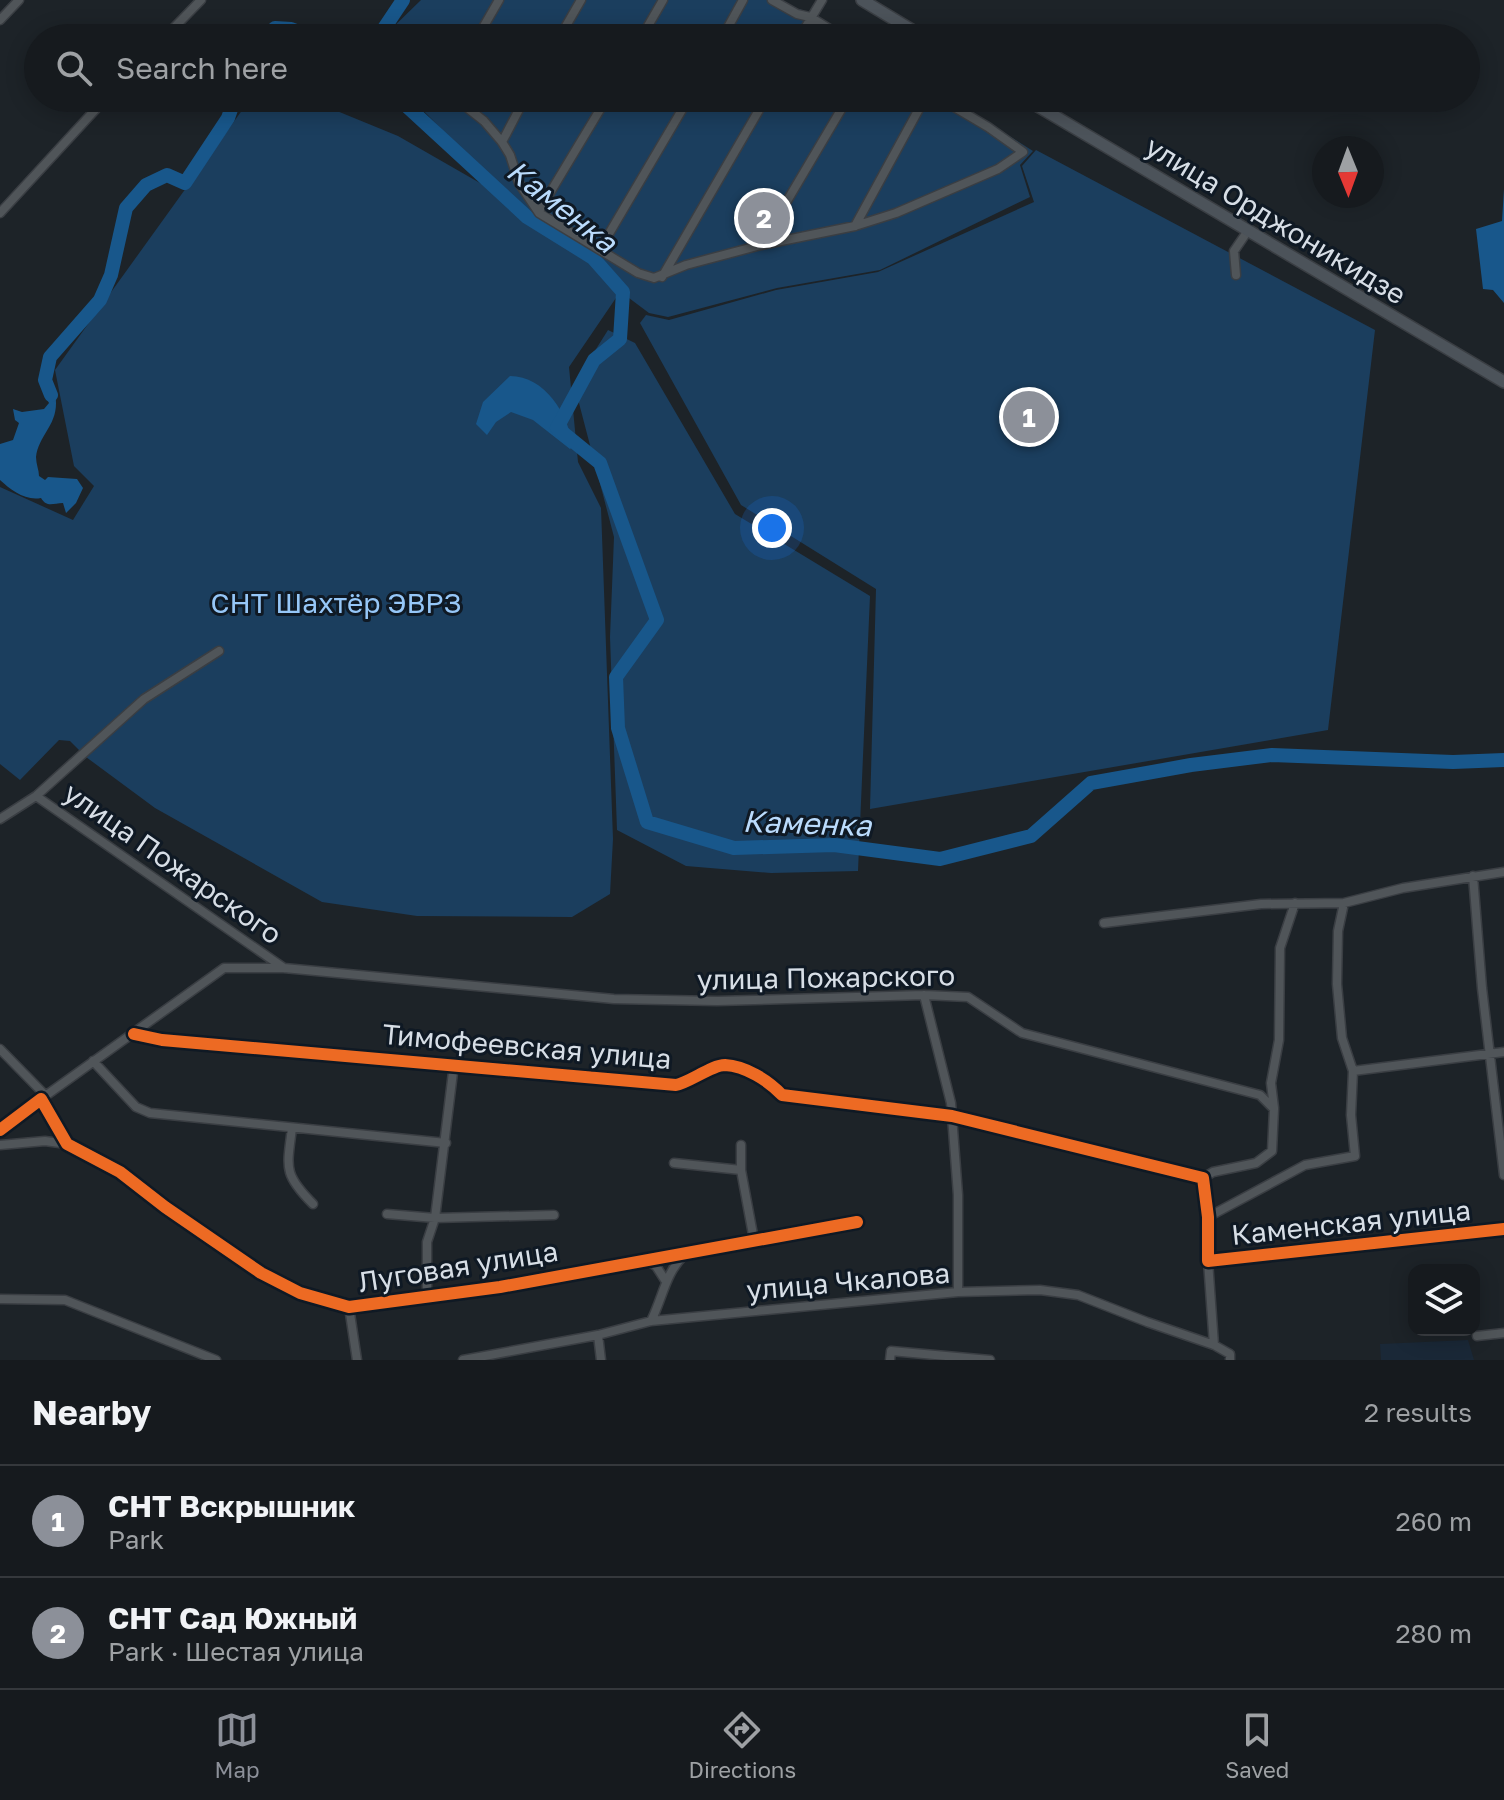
<!DOCTYPE html>
<meta charset="utf-8">
<style>
:root{--surface:#161a1e;--page:#1f2327;--text:#f1f3f6;--muted:#9ea1a4;--line:#35383c;--accent:#8c9099}
body{margin:0;font-family:"Golos Text",sans-serif;background:var(--page);color:var(--text)}
.controls{position:absolute;right:24px;bottom:24px;display:grid;overflow:hidden;border-radius:16px;box-shadow:0 4px 20px #0003}
.controls button{width:72px;height:72px;display:grid;place-items:center;padding:0;border:0;border-bottom:2px solid var(--line);background:var(--surface);color:var(--text);font:40px sans-serif}
.compass{position:absolute;left:1312px;top:136px;width:72px;height:72px;border-radius:50%;background:var(--surface);box-shadow:0 4px 20px #0003;rotate:179deg}
.you{position:absolute;left:772px;top:528px;width:28px;height:28px;margin:-20px;border:6px solid #fff;border-radius:50%;background:#1a73e8;box-shadow:0 0 0 12px #1a73e833}
.badge{display:grid;place-items:center;width:52px;height:52px;border-radius:50%;background:var(--accent);color:#fff;font-size:26px;font-weight:700}
.pin{position:absolute;translate:-50% -50%;border:4px solid #fff;box-shadow:0 2px 8px #0006}
.list{margin:0;padding:0;list-style:none}
h2{display:flex;justify-content:space-between;align-items:center;height:104px;margin:0;padding:0 32px;font-size:34px}
h2 small{font-size:26px;font-weight:400;color:var(--muted)}
.list li{display:grid;grid-template-columns:52px 1fr auto;gap:24px;align-items:center;box-sizing:border-box;height:112px;padding:0 32px;border-top:2px solid var(--line)}
.list b{display:block;font-size:30px;white-space:nowrap}
.list p{margin:0;font-size:26px;white-space:nowrap;color:var(--muted)}
.list em{font-size:26px;font-style:normal;color:var(--muted)}
.icon{flex:none;width:44px;height:44px;fill:none;stroke:currentColor;stroke-width:2;stroke-linecap:round;stroke-linejoin:round}
.map{position:relative;flex:none;width:1504px;height:1360px;overflow:hidden}
.search{position:absolute;background:var(--surface);box-shadow:0 4px 20px #0003;left:24px;right:24px;top:24px;height:88px;display:flex;align-items:center;gap:20px;box-sizing:border-box;padding:0 28px;border-radius:44px;color:var(--muted);font-size:30px}
.sheet{height:328px;background:var(--surface)}
nav{display:flex;justify-content:space-around;align-items:center;box-sizing:border-box;height:112px;border-top:2px solid var(--line);background:var(--surface);font-size:22px;color:var(--muted)}
nav a{display:grid;justify-items:center;gap:4px}
nav .on{color:var(--accent)}
.map>svg:first-child{display:block}
.built{fill:#1a2837}
.green{fill:#1b3e5e}
.water{fill:#18578b}
.lines{fill:none;stroke-linecap:round;stroke-linejoin:round}
.river{stroke:#18578b;stroke-width:14}
.street-casing{stroke:#3a3e43;stroke-width:11}
.secondary-casing{stroke:#3a3e43;stroke-width:14}
.street{stroke:#505559;stroke-width:8}
.secondary{stroke:#4c535a;stroke-width:11}
.cycleway-casing{stroke:#0f1924;stroke-width:17}
.cycleway{stroke:#ed6a23;stroke-width:12}
.labels{text-anchor:middle;dominant-baseline:central;stroke-width:6;stroke-linejoin:round;paint-order:stroke}
.street-label{font-size:28px;fill:#d7dee6;stroke:#0f1924}
.park-label{font-size:28px;fill:#96c7f8;stroke:#0f1924}
.water-label{font-size:30px;font-style:italic;fill:#badbfc;stroke:#0f1924}
</style>
<div class="map">
<svg width="1504" height="1360" viewBox="0 0 1504 1360">
<rect width="100%" height="100%" fill="#1d2328"/>
<path class="built" d="M1468 1340 1474 1360H1381L1380 1344Z"/>
<path class="green" d="M421 0H776L797 12 800 9 849 38H382Z
M411 98H949L1033 151 1020 165 1030 197 880 270 777 288 668 317 649 313 625 295 601 256 518 205 599 258 620 292 569 367 578 462 601 508 613 839 610 894 572 917 417 916 322 902 155 808 86 757 70 741 59 740 20 780 0 764V487L73 520 94 486 74 466 55 370 248 102 337 111 398 136 513 202Z
M1036 150 1375 330 1328 730 870 809 876 589 741 505 640 323 646 315 669 320 776 290 878 272 1034 202 1022 166Z
M608 330 635 343 735 514 870 596 858 871 771 873 686 866 617 830 610 637 614 537 574 384Z"/>
<path class="water" d="M1504 189V303L1493 290 1483 289 1476 229 1502 221Z
M510 376C545 376 568 414 573 446L570 449 533 420 511 412 496 422 487 435 476 424 483 402Z
M41 377C49 379 51 381 54 389 63 423 39 432 36 457 36 464 39 470 39 476L45 480 48 477 77 479 83 488 76 503 66 513 63 503C53 503 47 508 41 498 25 501 11 490 0 480V444L13 440 19 423 15 420 13 409 22 412 44 409 49 403 41 387Z"/>
<g class="lines">
<path class="river" d="M265 38 275 28 291 29 309 36 329 31 343 38
M373 38 383 30 403 0
M398 98 527 217 593 258 623 292 620 339 594 360 557 428 600 463 657 620 616 677 618 728 647 822 734 848 834 845 940 859 1031 836 1091 783 1191 765 1272 755 1453 762 1504 760
M51 395 45 380 50 357 100 300 111 275 126 208 146 185 167 175 185 183 228 118 235 98"/>
<g class="street-casing">
<path id="street" d="M772 0 797 14 810 17 844 38
M0 20 19 0
M164 38 201 0
M477 38 499 0
M559 38 581 0
M641 38 663 0
M722 38 743 0
M799 38 822 0
M455 98 484 121 502 142 510 155 519 183 539 213 638 273 654 278 686 265 761 245 855 226 896 213 998 169 1023 152 988 127 939 98
M502 142 525 98
M539 211 607 98
M0 213 106 98
M855 226 925 98
M761 245 848 98
M600 249 689 98
M1236 275 1234 251 1247 232
M662 277 766 98
M36 796 284 968
M0 819 36 796 144 699 219 651
M1473 876 1482 988 1504 1175
M1104 923 1261 904 1344 903 1403 888 1504 872
M924 995 951 1103 958 1195V1292
M134 1034 162 1040 676 1085C690 1082 712 1065 725 1065 745 1066 768 1080 782 1095L952 1116 1203 1178 1208 1217V1261L1504 1229
M0 1049 46 1096
M93 1061 136 1107 150 1113 446 1143
M1353 1071 1504 1052
M41 1099 224 968H284L614 999 717 1001 924 995 968 997 1022 1033 1260 1095 1274 1109 1272 1151 1256 1163 1213 1172 1203 1178
M1274 1108 1271 1083 1279 1040 1280 948 1295 903
M292 1128C287 1168 283 1174 313 1204
M0 1130 41 1099 67 1144 120 1172 165 1207 261 1273 300 1293 349 1307 500 1287 857 1222
M0 1145 45 1141 67 1144
M674 1163 741 1170 754 1240
M741 1170V1145
M387 1214 435 1218 554 1215
M1208 1217 1305 1165 1355 1156 1351 1115 1353 1071 1342 1038 1337 984 1338 931 1344 903
M647 1261 656 1266 665 1280
M1208 1261 1214 1345
M427 1296V1242L435 1218 454 1064
M0 1299 65 1300 216 1360
M349 1307 357 1360
M651 1321C663 1297 665 1274 684 1255
M598 1335 601 1360
M1477 1336 1504 1333
M463 1360 598 1335 651 1321 958 1292 1040 1290 1078 1295 1147 1322 1214 1345 1230 1354V1360
M890 1360 891 1351 990 1360"/>
</g>
<g class="secondary-casing">
<path id="secondary" d="M862 0 925 38
M1024 98 1504 382"/>
</g>
<use href="#street" class="street"/>
<use href="#secondary" class="secondary"/>
<g class="cycleway-casing">
<path id="cycleway" d="M134 1034 162 1040 676 1085C690 1082 712 1065 725 1065 745 1066 768 1080 782 1095L952 1116 1203 1178 1208 1217V1261L1504 1229
M0 1130 41 1099 67 1144 120 1172 165 1207 261 1273 300 1293 349 1307 500 1287 857 1222"/>
</g>
<use href="#cycleway" class="cycleway"/>
</g>
<g class="labels">
<g class="street-label">
<text transform="translate(1276 220) rotate(31)">улица Орджоникидзе</text>
<text transform="translate(173 863) rotate(35)">улица Пожарского</text>
<text transform="translate(826 977) rotate(-1)">улица Пожарского</text>
<text transform="translate(527 1046) rotate(5)">Тимофеевская улица</text>
<text transform="translate(1351 1222) rotate(-6)">Каменская улица</text>
<text transform="translate(458 1266) rotate(-9)">Луговая улица</text>
<text transform="translate(848 1281) rotate(-5)">улица Чкалова</text>
</g>
<g class="park-label">
<text x="336" y="602">СНТ Шахтёр ЭВРЗ</text>
</g>
<g class="water-label">
<text transform="translate(562 206) rotate(38)">Каменка</text>
<text transform="translate(807 823) rotate(2)">Каменка</text>
</g>
</g>
</svg>
<div class="controls">
<button><svg class="icon" aria-label="layers" viewBox="0 0 24 24"><path d="M12 4l9 5-9 5-9-5zM3 14l9 5 9-5"/></svg></button>
</div>
<svg class="compass" viewBox="-18 -18 36 36"><path d="M0-13l5 13h-10z" fill="#e53935"/><path d="M0 13l5-13h-10z" fill="#9ea1a4"/></svg>
<div class="you"></div>
<div class="pin badge" style="left:1029px;top:417px">1</div>
<div class="pin badge" style="left:764px;top:218px">2</div>
<div class="search"><svg class="icon" aria-label="search" viewBox="0 0 24 24"><circle cx="10" cy="10" r="6"/><path d="M15 15l6 6"/></svg>Search here</div>
</div>
<section class="sheet">
<h2>Nearby<small>2 results</small></h2>
<ul class="list">
<li><span class="badge">1</span><div><b>СНТ Вскрышник</b><p>Park</p></div><em>260 m</em></li>
<li><span class="badge">2</span><div><b>СНТ Сад Южный</b><p>Park · Шестая улица</p></div><em>280 m</em></li>
</ul>
</section>
<nav>
<a class="on"><svg class="icon" aria-label="map" viewBox="0 0 24 24"><path d="M3 6l6-2 6 2 6-2v14l-6 2-6-2-6 2zM9 4v14M15 6v14"/></svg>Map</a>
<a><svg class="icon" aria-label="directions" viewBox="0 0 24 24"><path d="M12 3l9 9-9 9-9-9zM9 14v-3h6M13 9l2 2-2 2"/></svg>Directions</a>
<a><svg class="icon" aria-label="saved" viewBox="0 0 24 24"><path d="M7 4h10v16l-5-4-5 4z"/></svg>Saved</a>
</nav>
